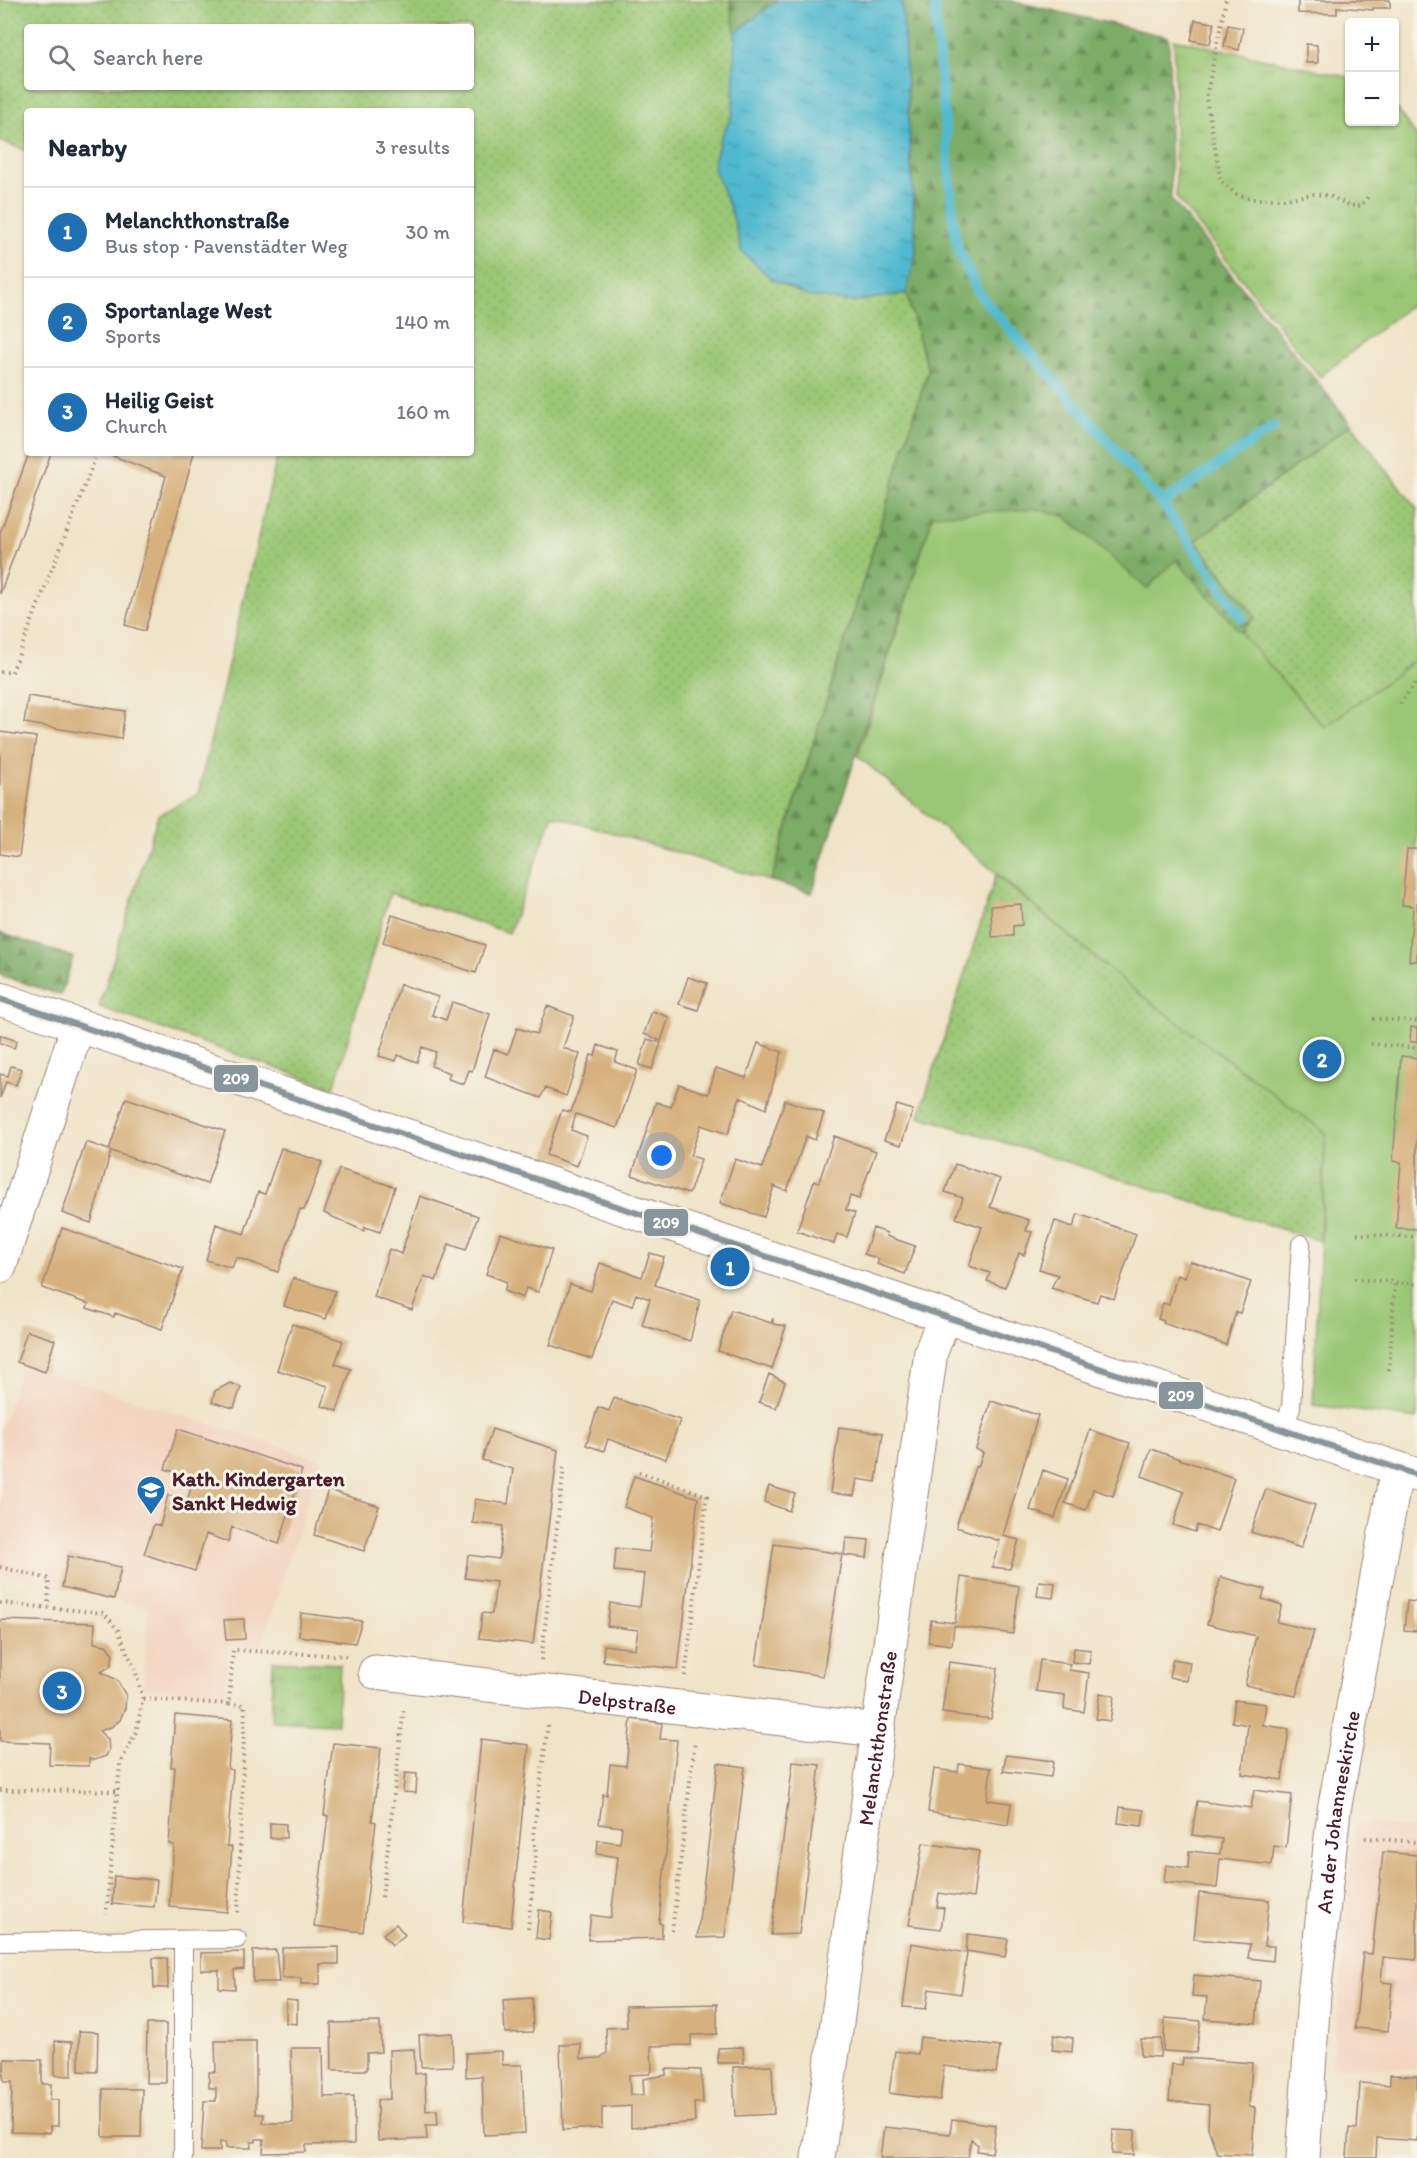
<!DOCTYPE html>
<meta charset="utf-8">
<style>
:root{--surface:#fff;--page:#f6f6f7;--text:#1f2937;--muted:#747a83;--line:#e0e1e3;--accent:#1f6fb2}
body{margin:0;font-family:Itim,sans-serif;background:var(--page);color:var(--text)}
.controls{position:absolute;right:18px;top:18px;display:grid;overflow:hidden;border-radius:6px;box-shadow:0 2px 4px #0004}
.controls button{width:54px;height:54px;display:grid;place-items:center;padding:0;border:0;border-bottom:2px solid var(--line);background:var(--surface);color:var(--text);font:30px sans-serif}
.you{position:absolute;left:662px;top:1156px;width:21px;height:21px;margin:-15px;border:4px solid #fff;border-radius:50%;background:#1a73e8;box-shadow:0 0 0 9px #1a73e833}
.badge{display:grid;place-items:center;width:39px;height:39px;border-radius:50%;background:var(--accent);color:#fff;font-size:20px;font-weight:700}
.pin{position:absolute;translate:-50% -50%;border:3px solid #fff;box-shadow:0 2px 6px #0006}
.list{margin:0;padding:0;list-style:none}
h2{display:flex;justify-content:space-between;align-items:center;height:78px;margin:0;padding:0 24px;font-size:26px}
h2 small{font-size:20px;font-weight:400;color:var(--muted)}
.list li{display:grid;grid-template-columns:39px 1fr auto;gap:18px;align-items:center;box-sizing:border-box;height:90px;padding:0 24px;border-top:2px solid var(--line)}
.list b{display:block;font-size:22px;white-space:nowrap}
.list p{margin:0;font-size:20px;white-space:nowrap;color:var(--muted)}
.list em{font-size:20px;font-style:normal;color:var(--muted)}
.icon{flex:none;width:33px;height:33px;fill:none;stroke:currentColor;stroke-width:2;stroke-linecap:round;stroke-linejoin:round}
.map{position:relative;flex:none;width:1417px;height:2158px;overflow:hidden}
.search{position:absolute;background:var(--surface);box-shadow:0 2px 4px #0004;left:24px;top:24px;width:450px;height:66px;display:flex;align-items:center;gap:15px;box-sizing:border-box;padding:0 21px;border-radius:6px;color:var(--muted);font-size:22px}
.panel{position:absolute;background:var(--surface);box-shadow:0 2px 4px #0004;left:24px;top:108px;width:450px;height:348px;border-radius:6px}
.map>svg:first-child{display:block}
.built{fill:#f3d4bf}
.grass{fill:url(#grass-dots);stroke:#727350;stroke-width:1.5;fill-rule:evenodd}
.forest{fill:url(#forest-firs);stroke:#626648;stroke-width:1.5}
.park{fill:url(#park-tufts);stroke:#727350;stroke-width:1.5}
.pitch{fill:#9ac774;stroke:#727350;stroke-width:1.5}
.water{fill:url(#water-ripples);stroke:#4e6c7d;stroke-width:1.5}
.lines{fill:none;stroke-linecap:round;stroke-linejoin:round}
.stream{stroke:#51b9cf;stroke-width:10}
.building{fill:#d6b17d}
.service-casing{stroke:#9d827a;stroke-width:20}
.minor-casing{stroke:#9d827a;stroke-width:35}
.path{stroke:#9d827a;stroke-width:4;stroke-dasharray:1.5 4.5;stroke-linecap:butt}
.service{stroke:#fff;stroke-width:18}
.minor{stroke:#fff;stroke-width:33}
.bus-1-casing{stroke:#f7f3e8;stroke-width:10}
.bus-1{stroke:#88959d;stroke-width:6}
.labels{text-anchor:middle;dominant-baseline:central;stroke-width:6;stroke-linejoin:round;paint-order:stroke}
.poi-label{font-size:21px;font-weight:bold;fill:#4a1f2b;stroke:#f7f3e8;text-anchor:start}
.street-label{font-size:21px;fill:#4a1f2b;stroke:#f7f3e8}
.line-badge{stroke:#f7f3e8;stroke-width:2}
.badge-label{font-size:16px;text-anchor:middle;font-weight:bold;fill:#fff}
</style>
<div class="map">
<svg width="1417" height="2158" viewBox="0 0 1417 2158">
<defs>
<pattern id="grass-dots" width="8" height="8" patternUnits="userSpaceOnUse" patternTransform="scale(1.5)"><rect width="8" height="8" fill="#9ac774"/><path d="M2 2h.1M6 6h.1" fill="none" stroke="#86aa65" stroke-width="1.8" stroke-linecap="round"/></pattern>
<pattern id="forest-firs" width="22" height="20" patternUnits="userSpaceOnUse" patternTransform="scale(1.5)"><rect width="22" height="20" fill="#7bac66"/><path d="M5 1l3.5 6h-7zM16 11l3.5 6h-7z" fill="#678b54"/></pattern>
<pattern id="park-tufts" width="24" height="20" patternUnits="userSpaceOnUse" patternTransform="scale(1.5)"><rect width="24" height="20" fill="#9ac774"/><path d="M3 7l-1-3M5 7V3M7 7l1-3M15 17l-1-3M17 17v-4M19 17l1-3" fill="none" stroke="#86aa65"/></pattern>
<pattern id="water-ripples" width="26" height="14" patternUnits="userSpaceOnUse" patternTransform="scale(1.5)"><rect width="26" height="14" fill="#51b9cf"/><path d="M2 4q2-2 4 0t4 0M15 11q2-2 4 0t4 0" fill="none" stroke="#4596a8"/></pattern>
</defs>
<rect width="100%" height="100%" fill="#f7f3e8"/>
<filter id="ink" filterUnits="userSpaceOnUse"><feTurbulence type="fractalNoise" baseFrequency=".0167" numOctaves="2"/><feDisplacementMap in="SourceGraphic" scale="12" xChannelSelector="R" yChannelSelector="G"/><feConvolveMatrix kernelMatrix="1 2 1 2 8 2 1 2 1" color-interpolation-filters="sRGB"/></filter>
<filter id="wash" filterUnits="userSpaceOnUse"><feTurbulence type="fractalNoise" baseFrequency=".008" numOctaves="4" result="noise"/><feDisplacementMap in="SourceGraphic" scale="24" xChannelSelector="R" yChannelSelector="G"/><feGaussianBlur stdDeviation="1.35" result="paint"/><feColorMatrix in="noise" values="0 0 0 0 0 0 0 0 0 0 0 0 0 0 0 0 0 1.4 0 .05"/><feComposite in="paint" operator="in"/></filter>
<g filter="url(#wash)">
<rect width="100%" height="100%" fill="#f0e4c8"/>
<path class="built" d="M22 1364 321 1460 261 1646 229 1645 226 1693 142 1689 148 1608 0 1573V1432Z
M1355 1823 1417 1829V2069L1332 2066Z"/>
<path class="grass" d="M0 0H730L735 33 733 114 721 137 733 216 742 252 853 302 906 293 928 370 771 881 553 815 509 933 390 893 334 1088 99 1007 158 815 198 794 278 453H471V111H27V151L0 141ZM27 27H471V87H27Z
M1351 424 1417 509V659L1324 727 1240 633 1255 617 1195 541Z
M996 875 1128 985 1326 1133 1320 1241 919 1116Z"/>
<path class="forest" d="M730 0H778L735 33Z
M902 0H1007L1169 37 1171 199 1351 424 1196 541 1255 616 1240 633 1176 561 1147 589 1065 516 933 515 812 893 771 881 928 370 906 293 916 253Z
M0 933 73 957 61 995 0 975Z"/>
<path class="park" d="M1174 39 1349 77 1350 122H1394L1395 106 1417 137V300L1320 377 1176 197Z
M273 1661 340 1664 337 1724 271 1721Z"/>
<path class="pitch" d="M1036 509 1065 516 1147 589 1176 560 1324 727 1417 659V1419L1313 1405 1326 1133 1128 985 858 756 933 515Z"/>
<path class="water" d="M778 0H902L916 253 906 293 853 302 807 296 772 279 742 252 733 216 713 166 721 137 733 114 735 33Z"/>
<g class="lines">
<path class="stream" d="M934 0 954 227 958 250 980 295 1162 503 1242 618
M1162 503 1274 427"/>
</g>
<g id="blocks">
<path class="building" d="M1298 0H1390V8H1373V10L1337 7V14L1298 13Z
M1195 20 1214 23 1210 44 1191 40Z
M1228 25 1243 28 1239 50 1224 46Z
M1306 44 1317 45 1318 63H1306Z
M29 453H51L0 594V533Z
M105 453H165L172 456 173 453H194L145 631 125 625 166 476Z
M28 696 125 711 121 739 24 723Z
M0 732 36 737 19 857 0 854Z
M1407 849H1417V961H1409L1413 906 1402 905Z
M1021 904 1022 925 1013 926V936L992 937 991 906Z
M392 915 485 945 476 973 383 942Z
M688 977 707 983 698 1010 679 1004Z
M400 984 438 997 432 1015 446 1020 452 1002 490 1014 472 1071 469 1070 464 1084 448 1079 450 1073 431 1066 436 1052 422 1047 417 1062 398 1055 396 1061 379 1056Z
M547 1006 574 1016 563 1048 580 1054 566 1096 545 1088 541 1098 485 1077 494 1049 508 1054 517 1028 537 1034Z
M652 1011 669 1017 661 1041 644 1034Z
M1411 1027 1417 1028V1042H1410Z
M0 1035 17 1041 14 1048 0 1043Z
M647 1039 661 1043 652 1069 639 1065Z
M758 1043 782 1052 766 1109 740 1097 728 1134 701 1125 690 1156 701 1159 689 1194 632 1175 656 1102 671 1107 679 1084 708 1094 716 1068 746 1078Z
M598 1045 618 1052 615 1062 637 1070 617 1128 576 1114 571 1130 587 1136 577 1166 546 1155 562 1110 571 1112 591 1055 595 1056Z
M1401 1056 1417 1058V1229L1396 1228 1401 1162 1393 1161Z
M11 1066 22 1069 16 1085 6 1082 0 1098V1074L8 1076Z
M126 1098 225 1131 207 1184 111 1151 91 1223 62 1213 86 1142 109 1150Z
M785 1100 824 1113 815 1140 806 1136 787 1191 774 1186 764 1217 720 1203 735 1159 762 1168Z
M897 1105 913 1110 901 1145 884 1140Z
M834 1136 876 1151 859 1199 850 1196 846 1210 855 1213 847 1237 837 1234 834 1244 797 1231 814 1181 819 1182Z
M281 1148 322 1162 304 1210 300 1209 278 1272 236 1257 232 1268 206 1260 216 1224 244 1234 258 1192 265 1194Z
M955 1164 1000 1179 990 1207 1029 1220 1026 1231 1032 1232 1024 1255 1019 1253 1005 1287 987 1281 990 1273 969 1266 982 1227 956 1218 963 1198 945 1192Z
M339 1169 395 1187 380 1232 365 1227 364 1231 324 1213Z
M420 1196 478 1216 466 1250 449 1244 436 1281 424 1276 412 1310 374 1297 389 1249 401 1254Z
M1078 1214 1136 1234 1114 1299 1100 1294 1097 1302 1051 1288 1058 1275 1039 1269 1055 1221 1073 1227Z
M62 1228 183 1269 162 1329 115 1313 114 1317 87 1308 89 1304 42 1288Z
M873 1228 887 1233 886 1236 915 1246 905 1274 877 1264 879 1259 864 1254Z
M500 1233 552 1250 538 1292 526 1288 523 1298 504 1291 507 1282 486 1274Z
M650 1253 664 1257 655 1285 700 1300 690 1341 642 1325 650 1299 636 1294 632 1306 612 1299 592 1359 550 1345 570 1284 591 1291 600 1263 642 1277Z
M1190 1261 1251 1282 1240 1313 1236 1312 1226 1345 1163 1323 1164 1321 1158 1319 1163 1303 1169 1305 1177 1275 1185 1278Z
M293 1278 335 1291 326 1319 284 1306Z
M731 1310 771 1323 773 1318V1324L786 1326 772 1369 718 1351Z
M292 1324 343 1341 335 1364 351 1369 337 1411 322 1406 328 1386 277 1370Z
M27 1331 55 1340 45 1372 17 1362Z
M769 1374 785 1382 776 1408 759 1402Z
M230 1383 241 1387 234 1408 212 1402 215 1391Z
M614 1398 680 1420 666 1459 608 1439 604 1451 586 1445 598 1407 609 1411Z
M991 1401 1038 1415 1003 1536 1019 1540 1010 1569 992 1567 1000 1541 956 1527 975 1467H978L983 1453 976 1449Z
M839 1427 883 1433 876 1482 857 1479 854 1496 830 1493Z
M178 1429 302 1470 279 1544 232 1527 228 1542 206 1534 195 1571 144 1554 154 1524 160 1526 168 1495 187 1501 194 1478 165 1469Z
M492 1429 558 1450 533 1644 479 1638 482 1613 492 1614 496 1582 465 1578 468 1555 499 1559 503 1526 473 1523 475 1499 508 1504 513 1469 482 1460Z
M1090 1430 1130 1443 1113 1496 1093 1489 1086 1510 1065 1503Z
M1151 1449 1234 1478 1217 1532 1197 1525 1195 1532 1173 1525 1184 1492 1142 1476Z
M1043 1470 1068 1479 1055 1518 1030 1510Z
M634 1476 698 1498 678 1669 603 1661 604 1645 635 1649 638 1630 607 1626 610 1603 640 1607 644 1574 614 1571 616 1548 649 1552 653 1518 624 1507Z
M769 1486 795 1494 789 1511 764 1502Z
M1266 1489 1315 1505 1301 1548 1251 1532Z
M328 1490 379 1506 364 1551 314 1535Z
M846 1538 869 1540 867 1558 844 1555Z
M774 1544 842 1554 823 1676 756 1665Z
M68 1556 121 1567 114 1599 62 1587Z
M961 1577 1019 1586 1013 1634 954 1626 952 1645 928 1642 931 1620 955 1623Z
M1221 1577 1265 1589 1262 1599 1282 1605 1277 1622 1314 1631 1296 1696 1245 1685 1256 1636 1207 1624Z
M1039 1581 1055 1583 1053 1598 1037 1596Z
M1407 1601 1417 1602V1631L1404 1630Z
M301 1613 362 1621 355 1643 299 1636Z
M244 1619 245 1639 226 1640 224 1620Z
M0 1620 95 1623 94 1643 106 1645 113 1654 111 1666 101 1672 117 1680 126 1696 125 1708 120 1720 111 1727 99 1731 108 1739 109 1750 106 1756 95 1760 89 1759V1766L49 1765 50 1743 0 1741Z
M1074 1648 1091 1650 1089 1664 1072 1662Z
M1173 1659 1190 1662 1187 1681 1169 1677Z
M1040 1660 1070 1664 1069 1670 1089 1673 1084 1712 1064 1709 1065 1695 1036 1691Z
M949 1662 998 1668 991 1719 942 1713Z
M1100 1693 1114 1696 1110 1721 1096 1719Z
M1235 1700 1266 1704 1263 1725 1289 1729 1282 1780 1242 1774 1248 1725 1232 1722Z
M175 1715 232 1720 228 1769 233 1770 227 1846 232 1847 227 1912 169 1907 174 1845 169 1844 175 1767H171Z
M631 1719 662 1723 660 1739 677 1740 659 1923 662 1924V1938L588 1940 591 1915 611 1918 618 1857 597 1854 598 1840 620 1843 622 1827 599 1824 603 1794 607 1795 610 1764 626 1766Z
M481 1739 529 1745 511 1927 463 1922Z
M333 1743 381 1748 372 1821 376 1822 363 1932 314 1926 328 1816 324 1815Z
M1006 1755 1053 1761 1051 1777 1003 1771Z
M793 1762 820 1765 799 1934 771 1935Z
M718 1763 745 1767 725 1937 697 1938Z
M959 1764 991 1768 987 1800 1011 1803 1008 1825 928 1812 934 1769 958 1772Z
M405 1773 417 1774 416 1793 403 1792Z
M1254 1790 1292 1795 1286 1848 1274 1846 1272 1865 1220 1859 1217 1888 1164 1882 1166 1865 1188 1868 1189 1851 1220 1854 1222 1839 1192 1835 1197 1801 1251 1808Z
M1120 1807 1144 1810 1142 1826 1118 1823Z
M270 1823 286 1824V1838H270Z
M923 1843 979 1851 973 1898 939 1893 937 1907 944 1908 941 1929 909 1925Z
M1383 1852 1417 1855V1957L1416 1960 1383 1957 1381 1982 1392 1983 1388 2031 1355 2028 1363 1953 1372 1954Z
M114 1876 157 1880 154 1907 112 1904Z
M1199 1893 1269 1900 1264 1946H1274L1273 1961 1248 1958 1250 1944 1194 1939Z
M539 1910 552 1912 549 1940 536 1938Z
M396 1924 405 1935 392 1945 383 1934Z
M968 1934 1008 1939 1005 1957 966 1951Z
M911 1943 967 1953 961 1994 929 1989 926 2009 903 2007Z
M339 1947V1964H320V1984H301V1978H282V1948Z
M276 1950 279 1982H253V1951Z
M244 1952V1969L234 1970 235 1989 219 1988V1970H201V1953Z
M153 1958H167L168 1988H154Z
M1194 1975 1260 1981 1256 2023 1205 2019 1207 1997 1192 1996Z
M532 1998 533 2032 505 2033 503 2000Z
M286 2000 297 2001V2024L286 2023Z
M717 2004V2034L691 2035V2045L651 2046 652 2071 649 2074 629 2075 630 2095H644L643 2079 666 2075V2069L701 2070 703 2103H694L695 2122 631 2128V2106L602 2108V2128L563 2130 560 2045 581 2044V2059L600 2058 607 2053 606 2028 627 2027 626 2006Z
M1165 2018 1201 2021 1196 2053 1163 2051Z
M380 2022 381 2052 367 2053V2070H332L331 2023Z
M147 2024H166V2083H146Z
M79 2031 98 2032 97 2072 79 2071Z
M452 2033 453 2066 421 2067 419 2035Z
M1054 2035 1073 2038 1072 2052 1052 2050Z
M920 2037 1000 2047 996 2073 944 2066 940 2100 889 2093 895 2051 918 2054Z
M1141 2039H1161L1160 2057 1141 2056Z
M55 2041 72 2042V2076L55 2075Z
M215 2041H256V2114H264L263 2123H293L291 2048H323L324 2097 354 2096V2144L306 2145V2152L263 2153 264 2139H256V2142H251V2148H226V2142H220V2151H201L204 2101H216V2088H209V2072H216Z
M743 2047 744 2063H718V2048Z
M414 2049 415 2074 425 2073 426 2111 437 2110 438 2125H426L427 2139 378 2141 377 2100 390 2099 389 2050Z
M502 2051V2065H522L525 2133 484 2135 482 2076 466 2077V2053Z
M1183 2058 1252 2063 1249 2107 1255 2108 1252 2155 1217 2153 1208 2128 1209 2105 1169 2101 1172 2064 1182 2065Z
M4 2059 42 2060V2084H51L50 2100H58V2126H50V2133L11 2132 12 2082H4L2 2070H4Z
M772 2065 774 2114 735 2116 733 2067Z
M1390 2075 1417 2076V2141L1377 2138 1376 2158H1347L1349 2128 1357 2129 1360 2083 1390 2085Z
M103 2089H142L141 2137H103Z
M952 2119 996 2125 992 2153 977 2151 978 2145 971 2139 968 2158H880L884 2127 950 2134Z
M1113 2130 1135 2131 1134 2155 1112 2154Z"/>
</g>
</g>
<g filter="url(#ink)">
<use href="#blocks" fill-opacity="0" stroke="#9d827a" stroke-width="1.5"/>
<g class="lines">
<g class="service-casing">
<path id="service" d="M1283 1430 1291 1407 1301 1244
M183 1940V2158
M0 1942 237 1939"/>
</g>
<g class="minor-casing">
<g id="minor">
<path d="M0 999 1417 1475"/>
<path d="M0 1266 78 1025"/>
<path id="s1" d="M375 1672 878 1730"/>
<path id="s2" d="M818 2158 931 1352 944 1318"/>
<path id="s3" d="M1303 2158 1314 1995 1334 1810 1397 1468"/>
</g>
</g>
<path class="path" d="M1226 0 1206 98 1221 181 1236 194 1253 199H1285L1314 194 1330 196 1351 206H1361L1370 194
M0 672H12L95 459
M1400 704 1417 681
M1373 1019 1417 1021
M1371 1044 1417 1048
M1357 1234 1417 1237
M1354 1279 1417 1284
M1389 1370 1395 1282
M639 1472 707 1496 685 1676
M0 1567 49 1579 48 1606
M0 1603 104 1613 118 1630 135 1670 143 1699 136 1732 120 1764 106 1914
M541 1660 564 1467
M143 1699 229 1704 233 1650 348 1656
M229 1704 245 1705 238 1916
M0 1790 115 1791
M1365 1838 1417 1842
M382 1897 404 1707
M528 1929 536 1853 533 1836 548 1725
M672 1931 695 1741"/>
<use href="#service" class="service"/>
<use href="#minor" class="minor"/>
<g class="bus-1-casing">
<path id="bus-1" d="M0 999 1417 1475"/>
</g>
<use href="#bus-1" class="bus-1"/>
</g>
</g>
<defs>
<g id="school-pin" transform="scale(1.5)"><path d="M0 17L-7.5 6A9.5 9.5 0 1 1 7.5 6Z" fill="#1f6fb2" stroke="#f7f3e8"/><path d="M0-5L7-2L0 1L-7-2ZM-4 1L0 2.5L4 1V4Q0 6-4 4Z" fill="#fff"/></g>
</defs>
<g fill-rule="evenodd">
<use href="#school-pin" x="151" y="1490"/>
</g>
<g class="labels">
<g class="poi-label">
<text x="172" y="1478">Kath. Kindergarten<tspan x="172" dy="24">Sankt Hedwig</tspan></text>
</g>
<g class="street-label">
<text stroke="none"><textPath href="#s1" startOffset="254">Delpstraße</textPath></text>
<text stroke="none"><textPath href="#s2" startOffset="424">Melanchthonstraße</textPath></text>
<text stroke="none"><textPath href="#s3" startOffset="348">An der Johanneskirche</textPath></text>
</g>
</g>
<g class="line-badge">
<rect x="213" y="1064" width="46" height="29" rx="6" fill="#88959d"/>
<rect x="643" y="1208" width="46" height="29" rx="6" fill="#88959d"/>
<rect x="1158" y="1381" width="46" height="29" rx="6" fill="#88959d"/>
</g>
<g class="badge-label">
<text x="236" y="1084">209</text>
<text x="666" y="1228">209</text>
<text x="1181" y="1401">209</text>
</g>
</svg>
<div class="controls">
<button>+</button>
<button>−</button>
</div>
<div class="you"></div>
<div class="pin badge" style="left:730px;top:1267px">1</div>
<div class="pin badge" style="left:1322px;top:1059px">2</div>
<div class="pin badge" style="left:62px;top:1691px">3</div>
<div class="search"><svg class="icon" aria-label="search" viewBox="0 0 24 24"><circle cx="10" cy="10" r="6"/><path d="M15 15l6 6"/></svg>Search here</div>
<section class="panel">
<h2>Nearby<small>3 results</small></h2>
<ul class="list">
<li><span class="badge">1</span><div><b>Melanchthonstraße</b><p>Bus stop · Pavenstädter Weg</p></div><em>30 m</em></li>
<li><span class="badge">2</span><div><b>Sportanlage West</b><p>Sports</p></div><em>140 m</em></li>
<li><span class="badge">3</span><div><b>Heilig Geist</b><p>Church</p></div><em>160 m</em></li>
</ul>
</section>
</div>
